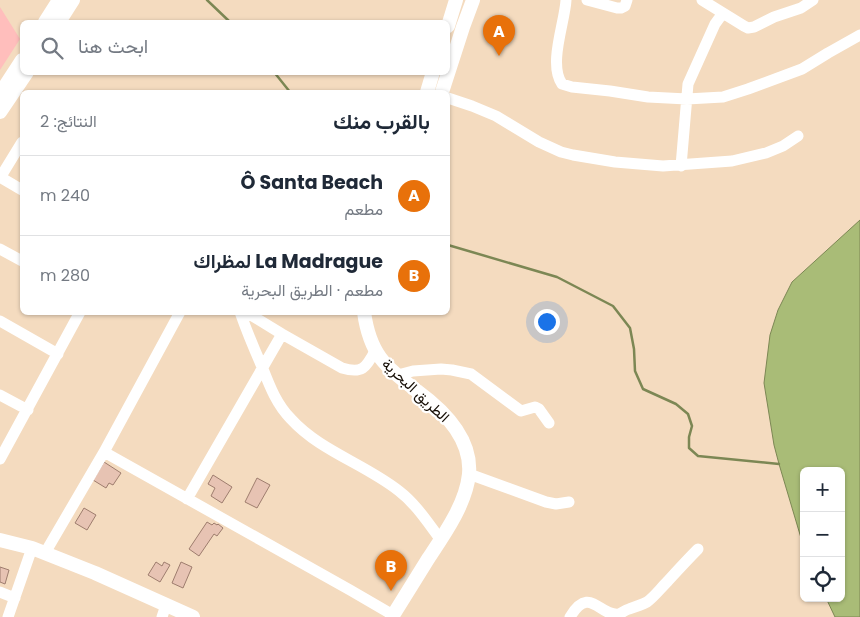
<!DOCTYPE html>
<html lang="ar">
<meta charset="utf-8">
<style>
:root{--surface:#fff;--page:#f6f6f7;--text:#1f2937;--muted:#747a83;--line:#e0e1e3;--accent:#7c3eb4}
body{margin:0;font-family:Poppins,Vazirmatn,sans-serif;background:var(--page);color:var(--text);direction:rtl}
.controls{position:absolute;right:15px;bottom:15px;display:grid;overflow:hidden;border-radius:8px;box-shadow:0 1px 4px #0004}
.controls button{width:45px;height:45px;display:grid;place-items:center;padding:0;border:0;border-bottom:1px solid var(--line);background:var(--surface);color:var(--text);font:25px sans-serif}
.you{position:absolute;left:546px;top:321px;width:18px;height:18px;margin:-12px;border:4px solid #fff;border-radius:50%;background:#1a73e8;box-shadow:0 0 0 8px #1a73e833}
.badge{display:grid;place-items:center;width:32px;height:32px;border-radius:50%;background:var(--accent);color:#fff;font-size:16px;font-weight:700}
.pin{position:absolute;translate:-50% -41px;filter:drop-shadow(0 1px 2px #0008)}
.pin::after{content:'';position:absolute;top:26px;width:18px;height:15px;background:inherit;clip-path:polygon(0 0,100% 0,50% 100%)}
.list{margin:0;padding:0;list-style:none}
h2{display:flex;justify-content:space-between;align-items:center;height:65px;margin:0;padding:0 20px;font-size:21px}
h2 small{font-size:16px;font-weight:400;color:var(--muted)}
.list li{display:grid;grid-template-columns:32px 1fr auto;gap:15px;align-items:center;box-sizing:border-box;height:80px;padding:0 20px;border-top:1px solid var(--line)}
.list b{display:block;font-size:19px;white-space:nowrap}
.list p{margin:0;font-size:16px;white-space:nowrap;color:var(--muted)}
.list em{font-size:16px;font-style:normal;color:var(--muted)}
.icon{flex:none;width:28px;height:28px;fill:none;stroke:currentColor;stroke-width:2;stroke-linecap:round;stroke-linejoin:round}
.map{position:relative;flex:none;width:860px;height:617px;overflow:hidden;direction:ltr}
.search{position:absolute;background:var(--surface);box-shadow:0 1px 4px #0004;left:20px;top:20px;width:430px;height:55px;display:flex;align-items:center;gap:12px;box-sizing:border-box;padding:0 18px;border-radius:8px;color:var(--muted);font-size:19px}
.panel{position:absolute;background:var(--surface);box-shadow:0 1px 4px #0004;left:20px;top:90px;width:430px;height:225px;border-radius:8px;direction:rtl}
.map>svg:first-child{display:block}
.green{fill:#ffbebc}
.water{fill:#a9bc77;stroke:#7c8754}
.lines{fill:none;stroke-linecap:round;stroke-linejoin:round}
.stream{stroke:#7c8754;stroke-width:2.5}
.building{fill:#e7c3b3;stroke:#9e7d6e}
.minor{stroke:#fff;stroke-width:11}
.major{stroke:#fff;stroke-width:14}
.labels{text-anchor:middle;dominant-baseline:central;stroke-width:4.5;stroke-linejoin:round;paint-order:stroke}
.street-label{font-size:15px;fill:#130b03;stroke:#fff}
</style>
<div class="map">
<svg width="860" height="617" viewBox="0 0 860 617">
<rect width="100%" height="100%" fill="#f4dbbf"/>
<path class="green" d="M0 7 20 39 0 70Z"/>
<path class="water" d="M860 220V617H835L826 598H841V471H804V548L779 464 774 445 764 383 770 335 778 310 792 282Z"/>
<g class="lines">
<path class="stream" d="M207 0 230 22
M274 72 290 92
M448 245 557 277 613 306 630 328 634 349 635 371 643 389 676 404 688 414 692 426 689 437V448L698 456 779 464"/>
</g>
<path class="building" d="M104 462 121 473 113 485 109 483 106 488 93 480Z
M213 475 232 487 222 503 211 496 215 488 208 484Z
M257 478 270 485 257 508 245 502Z
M84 508 96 515 87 530 75 523Z
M207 522 212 525 214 523 217 525 218 524 223 528 217 536 214 534 199 556 189 549Z
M156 562 162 566 164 562 170 565 160 582 148 575Z
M181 562 192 567 183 588 172 583Z
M0 567 9 570 5 584 0 582Z"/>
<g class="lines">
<path class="minor" d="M566 0C565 22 548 64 562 84L572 87 610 91 648 97 687 99 723 97 748 89 802 69 828 53 860 35
M587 0 617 8H621L625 6 627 0
M702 0 744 26 748 28 754 27 774 17 801 8 813 0
M448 98 472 106 496 116 539 142 561 152 573 155 615 162 663 166 732 161 766 153 783 146 798 136
M681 166 688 84 715 24 723 13
M0 177 22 190
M0 178 22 142
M0 249 22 261
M240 312C247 332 255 351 263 369 270 387 277 405 291 419 320 451 365 464 399 491 416 504 428 523 441 540
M246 312 282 334 342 368C362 374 366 368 375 351
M0 321 58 354
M398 375 413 371 441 369 452 370 471 374 521 411 535 407 539 409 549 423
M0 395 28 410
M104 452 350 590 393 615
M0 459 80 312
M469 474 546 502 556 504 569 502
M187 499 282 334
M45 553 104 452 180 312
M0 592 15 598
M8 617 32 548
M162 617 166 605
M570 617C590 584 599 617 619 614 622 613 625 610 629 609 635 607 641 605 647 602 654 597 660 589 666 583 677 571 687 560 698 549"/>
<path class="major" d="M45 22 59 0
M59 22 73 0
M448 26 456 0
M427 92 433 72
M442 92 463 27 473 0
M0 94 22 60
M0 112 27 72
M364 312C370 355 385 366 417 391 443 410 472 439 469 474 466 504 444 535 428 559 416 578 404 598 392 617
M0 540 32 548 95 573 193 617"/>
</g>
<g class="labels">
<g class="street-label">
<text transform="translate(416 390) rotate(43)">الطريق البحرية</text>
</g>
</g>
</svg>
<div class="controls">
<button>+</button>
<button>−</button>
<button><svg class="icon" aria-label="locate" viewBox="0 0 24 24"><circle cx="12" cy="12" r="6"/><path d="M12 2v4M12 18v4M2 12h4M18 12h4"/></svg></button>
</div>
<div class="you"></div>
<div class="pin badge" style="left:499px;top:56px;background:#e8710a">A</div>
<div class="pin badge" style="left:391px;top:591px;background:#e8710a">B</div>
<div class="search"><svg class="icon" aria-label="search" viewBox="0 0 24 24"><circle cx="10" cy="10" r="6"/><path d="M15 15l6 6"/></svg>ابحث هنا</div>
<section class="panel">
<h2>بالقرب منك<small>النتائج: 2</small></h2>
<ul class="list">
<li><span class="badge" style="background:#e8710a">A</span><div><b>Ô Santa Beach</b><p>مطعم</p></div><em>240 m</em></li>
<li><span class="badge" style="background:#e8710a">B</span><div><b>La Madrague لمظراك</b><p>مطعم · الطريق البحرية</p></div><em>280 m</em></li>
</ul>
</section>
</div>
